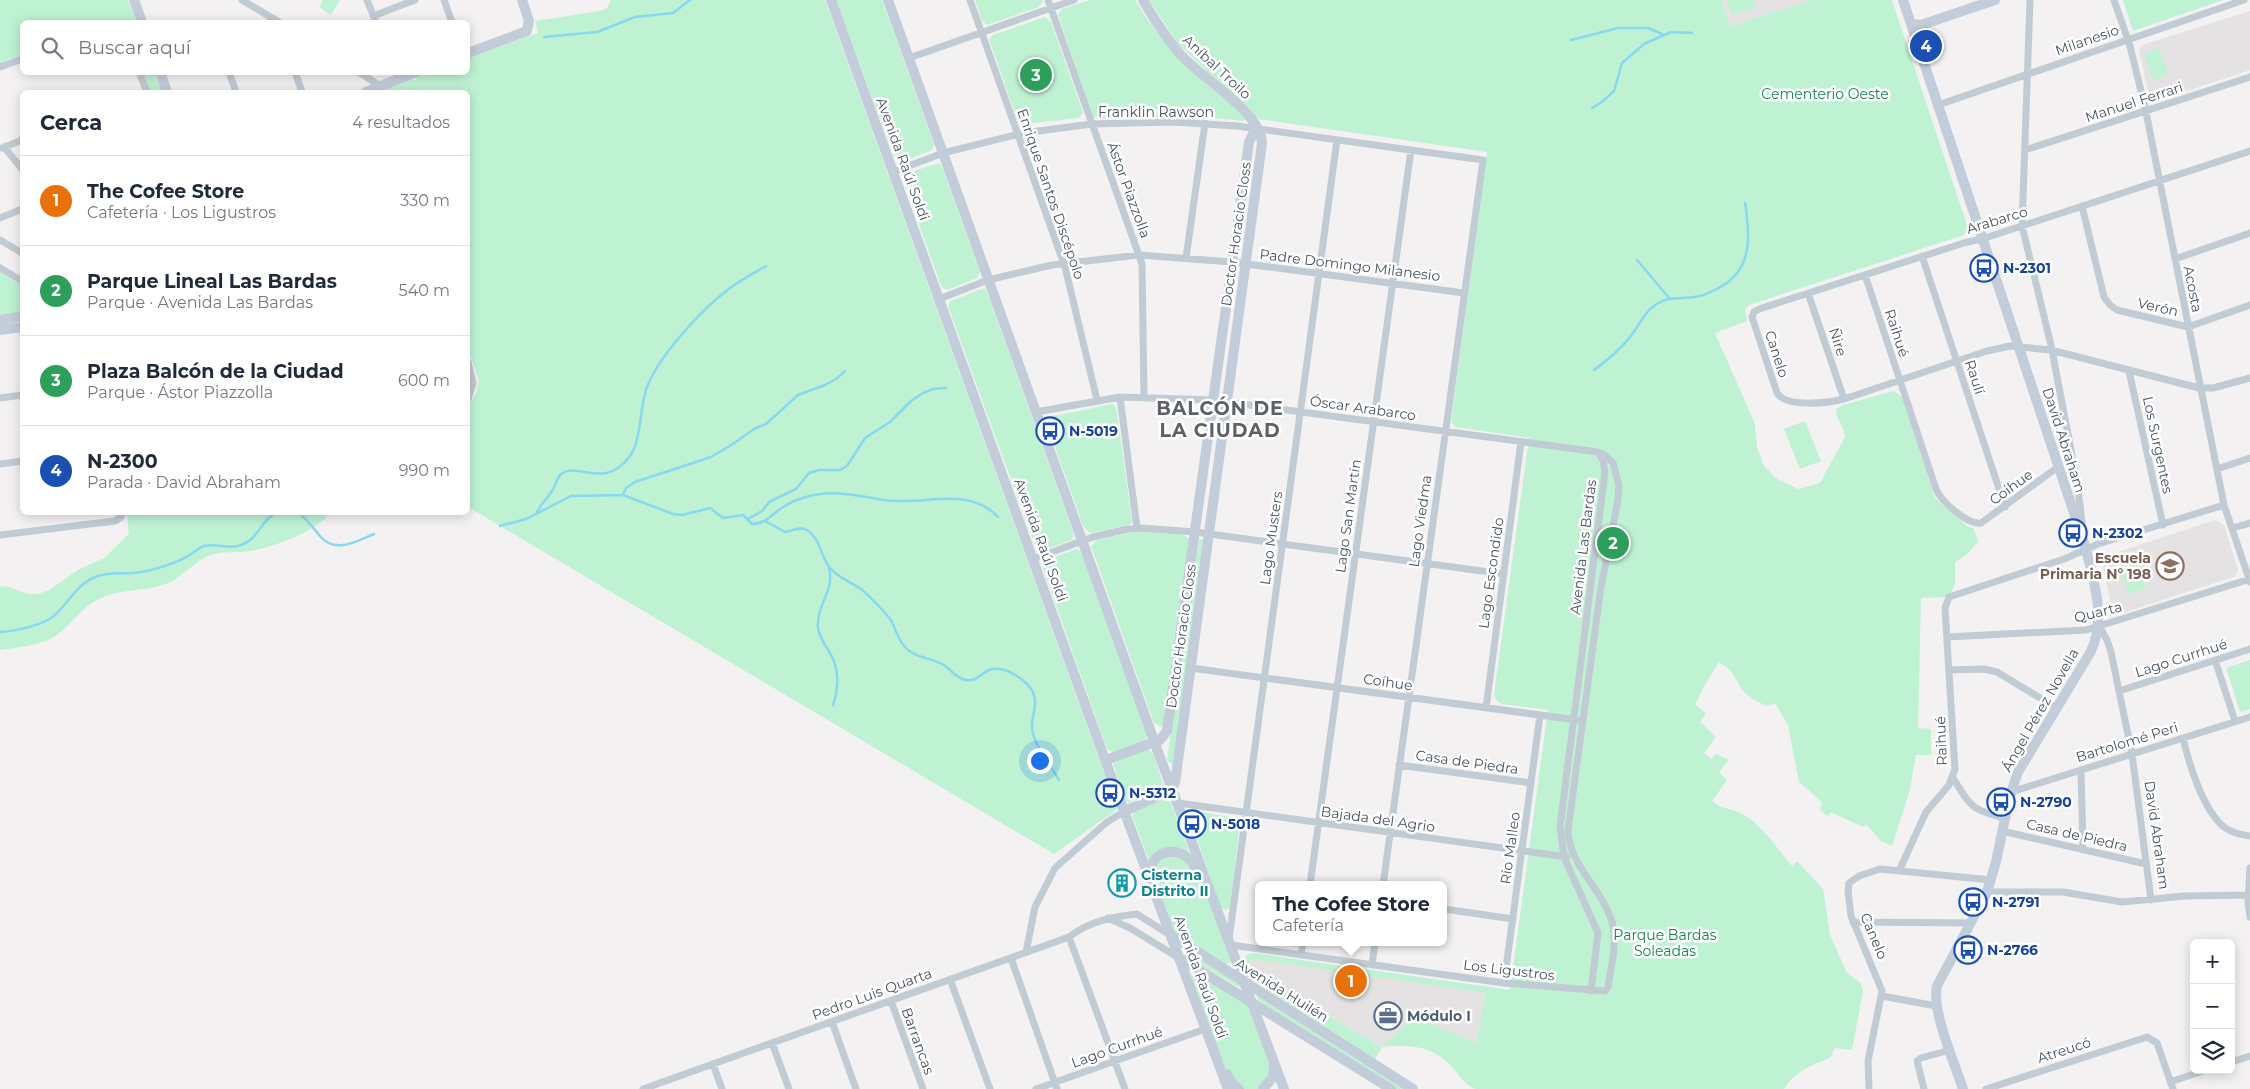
<!DOCTYPE html>
<html lang="es">
<meta charset="utf-8">
<style>
:root{--surface:#fff;--page:#f6f6f7;--text:#1f2937;--muted:#747a83;--line:#e0e1e3;--accent:#0b8043}
body{margin:0;font-family:Montserrat,sans-serif;background:var(--page);color:var(--text)}
.controls{position:absolute;right:15px;bottom:15px;display:grid;overflow:hidden;border-radius:8px;box-shadow:0 2px 12px #0003}
.controls button{width:45px;height:45px;display:grid;place-items:center;padding:0;border:0;border-bottom:1px solid var(--line);background:var(--surface);color:var(--text);font:25px sans-serif}
.you{position:absolute;left:1039px;top:760px;width:18px;height:18px;margin:-12px;border:4px solid #fff;border-radius:50%;background:#1a73e8;box-shadow:0 0 0 8px #1a73e833}
.badge{display:grid;place-items:center;width:32px;height:32px;border-radius:50%;background:var(--accent);color:#fff;font-size:16px;font-weight:700}
.pin{position:absolute;translate:-50% -50%;border:2px solid #fff;box-shadow:0 1px 5px #0006}
.popup{position:absolute;left:1255px;top:881px;width:192px;height:65px;box-sizing:border-box;display:grid;place-content:center;border-radius:8px;background:var(--surface);filter:drop-shadow(0 1px 4px #0005);font-size:16px;white-space:nowrap;color:var(--muted)}
.popup b{font-size:19px;color:var(--text)}
.popup::after{content:'';position:absolute;left:50%;top:100%;margin-left:-10px;border:10px solid transparent;border-top-color:var(--surface)}
.list{margin:0;padding:0;list-style:none}
h2{display:flex;justify-content:space-between;align-items:center;height:65px;margin:0;padding:0 20px;font-size:21px}
h2 small{font-size:16px;font-weight:400;color:var(--muted)}
.list li{display:grid;grid-template-columns:32px 1fr auto;gap:15px;align-items:center;box-sizing:border-box;height:90px;padding:0 20px;border-top:1px solid var(--line)}
.list b{display:block;font-size:19px;white-space:nowrap}
.list p{margin:0;font-size:16px;white-space:nowrap;color:var(--muted)}
.list em{font-size:16px;font-style:normal;color:var(--muted)}
.icon{flex:none;width:28px;height:28px;fill:none;stroke:currentColor;stroke-width:2;stroke-linecap:round;stroke-linejoin:round}
.map{position:relative;flex:none;width:2250px;height:1089px;overflow:hidden}
.search{position:absolute;background:var(--surface);box-shadow:0 2px 12px #0003;left:20px;top:20px;width:450px;height:55px;display:flex;align-items:center;gap:12px;box-sizing:border-box;padding:0 18px;border-radius:8px;color:var(--muted);font-size:19px}
.panel{position:absolute;background:var(--surface);box-shadow:0 2px 12px #0003;left:20px;top:90px;width:450px;height:425px;border-radius:8px}
.map>svg:first-child{display:block}
.education{fill:#e4e2e3}
.green{fill:#bef2d3;fill-rule:evenodd}
.lines{fill:none;stroke-linecap:round;stroke-linejoin:round}
.stream{stroke:#89d8f1;stroke-width:2.5}
.street{stroke:#c1cbd3;stroke-width:7}
.secondary{stroke:#c3cdda;stroke-width:10}
.labels{text-anchor:middle;dominant-baseline:central;stroke-width:5;stroke-linejoin:round;paint-order:stroke}
.street-label{font-size:14px;fill:#47535f;stroke:#fff}
.park-label{font-size:14px;fill:#138650;stroke:#fff}
.transit-label{font-size:14px;font-weight:bold;fill:#164399;stroke:#fff;text-anchor:start}
.education-label{font-size:14px;font-weight:bold;fill:#785e54;stroke:#fff;text-anchor:end}
.culture-label{font-size:14px;font-weight:bold;fill:#0d838f;stroke:#fff;text-anchor:start}
.service-label{font-size:14px;font-weight:bold;fill:#4e5e75;stroke:#fff;text-anchor:start}
.district-label{font-size:19px;font-weight:bold;letter-spacing:1px;fill:#5d6166;stroke:#fff}
</style>
<div class="map">
<svg width="2250" height="1089" viewBox="0 0 2250 1089">
<rect width="100%" height="100%" fill="#f3f1f1"/>
<path class="education" d="M1721 0H1811L1730 26Z
M2250 11V70L2157 101 2149 97 2139 50 2142 45Z
M2215 520 2224 525 2238 570 2236 576 2120 614 2112 611 2102 561 2106 556Z
M1252 958 1487 993 1476 1043 1414 1016 1382 1047 1252 971 1249 963Z"/>
<path class="green" d="M0 0H128L136 22H22V55L0 63Z
M323 0H340L331 15 319 7Z
M611 0H825L1103 770 1119 808 1054 854 468 507V408L476 394 479 380 468 349V247L471 239 468 227V92H378L412 78 413 81 417 79 416 76 427 73 468 72V58L538 33 535 21 600 11 607 8Z
M836 0H882L934 144 932 150 902 162 895 159Z
M975 0H1042L1043 2 1039 7 987 25 982 21Z
M1090 0H1135C1168 54 1197 78 1246 116L1244 121 1194 116 1099 119 1093 117 1058 15 1062 9Z
M1149 0H1721L1730 26 1811 0H1892L1968 228 1964 235 1749 305 1745 310 1747 321 1715 333 1755 424 1757 448 1764 466 1777 479 1798 489 1820 483 1845 437C1845 427 1835 420 1836 409L1843 405 1894 391 1902 397 1935 498 1967 526 1974 529 1978 542 1966 555 1955 562V584L1949 597 1921 598 1918 728 1931 729V755H1916L1909 793 1892 846 1881 841 1866 824 1863 827 1831 812 1828 816 1820 810 1822 802 1799 782 1788 725 1775 703 1767 706C1758 702 1747 697 1741 688 1733 675 1734 671 1719 662L1706 683 1695 705 1706 713 1700 722 1716 737 1704 753 1711 759 1716 754 1729 760 1719 772 1727 780 1712 801C1721 809 1730 808 1740 813 1762 823 1777 849 1792 866L1797 861 1823 889 1830 935 1847 973 1860 982 1863 991 1852 1050 1835 1048 1830 1058C1812 1065 1794 1072 1784 1089H1476C1460 1083 1458 1070 1445 1060 1427 1045 1404 1044 1382 1047L1374 1061 1249 978 1243 961 1246 955 1253 953 1510 990 1548 710 1502 704 1497 701 1494 695 1529 438 1456 427 1451 422 1487 152 1258 119 1179 45ZM1252 959 1486 993 1476 1043 1414 1016 1382 1047 1252 971 1249 963Z
M1727 0H1753L1756 7 1732 15Z
M2123 0H2223L2133 31Z
M1045 17 1051 22 1083 112 1079 118 1023 124 1017 119 989 39 993 35Z
M2159 48 2168 75 2153 80 2144 53Z
M143 73H154L162 92H150Z
M939 163 942 167 980 272 977 278 947 290 941 286 903 179 908 173Z
M0 272 22 286V312L0 316Z
M984 288 987 292 1074 534 1072 540 1041 551 1035 546 948 306 951 301Z
M1112 404 1116 407 1117 412 1132 522 1129 525 1090 533 1083 526 1046 421 1050 417Z
M1805 421 1821 461 1800 469 1784 429Z
M193 513H329C321 530 269 549 249 551 238 553 226 551 215 554 196 558 185 576 168 583 147 592 122 588 101 598 78 609 71 627 52 638 40 645 14 648 0 650V586L9 587 28 594H38L49 590 78 570 104 558 129 534 127 513Z
M1139 531 1184 535 1189 539 1164 725 1161 727 1154 723 1091 546 1097 540Z
M1199 539 1204 540 1173 763 1171 764 1167 760Z
M1077 549 1081 552 1147 734 1145 741 1116 752 1110 751 1107 749 1042 566 1045 560Z
M2137 560 2146 588 2129 594 2119 566Z
M2250 660V709L2240 712 2226 668Z
M1148 749 1153 753 1164 787 1129 803 1125 799 1113 763Z
M1166 798 1171 803 1190 855 1182 851 1150 864 1132 815 1136 811Z
M1195 811 1236 818 1240 822 1230 907 1227 910 1221 908 1189 816 1190 813Z
M1169 854 1191 862 1200 883 1207 894 1231 961 1229 963 1225 964 1177 935 1173 930 1154 875 1158 861Z
M1187 951 1243 985 1242 989 1186 956Z
M1196 974 1247 1003 1272 1070 1259 1089H1243L1230 1075 1218 1052 1192 981V977Z
M1259 996 1406 1089H1397L1259 1001 1257 998Z"/>
<g class="lines">
<path class="stream" d="M544 37 597 32 635 17 673 13 690 0
M1571 40 1618 28H1648L1662 34
M1592 108 1602 102 1614 91 1622 63 1644 44 1671 32 1692 33
M1637 260 1670 299
M1594 370C1609 359 1625 346 1635 330 1641 322 1645 312 1654 306 1666 296 1680 299 1694 297 1704 296 1714 291 1722 286 1753 268 1750 234 1745 203
M623 495 626 488 635 482 711 457 733 444 754 429 766 424 798 395 825 385 836 379 845 371
M297 512C307 519 312 526 319 535 335 555 356 541 374 534
M537 512C541 504 547 499 552 491 556 486 556 479 561 474 578 461 604 491 630 456 641 441 640 408 646 390 657 357 702 309 730 288 741 280 754 273 766 266
M748 519 762 511 769 502 796 489 809 473 819 470H840L847 466 865 438 890 422 911 401 923 393 933 389 946 388
M765 521 785 532C792 531 800 526 807 530 821 539 820 556 830 568 840 580 856 583 867 594 875 602 886 612 892 622 896 630 898 639 904 646 915 659 931 657 944 665 951 670 957 679 966 680 976 682 980 674 989 670 1001 665 1018 675 1027 684 1045 702 1026 718 1034 737 1039 752 1051 766 1059 780
M500 526 526 519 571 496 623 495 673 514 682 515 710 508 723 518 743 515 752 524C767 524 773 512 785 506 791 502 798 499 806 497 833 489 858 496 885 500 924 506 968 485 998 517
M829 568C835 591 816 605 818 628 819 637 825 645 830 653 840 670 839 687 833 705
M0 632C15 631 47 625 57 613 70 600 78 584 95 577 110 571 126 575 141 572 154 570 177 563 188 556 194 553 198 548 204 546 216 543 228 549 238 546 259 541 260 520 277 512"/>
<path class="street" d="M242 0 279 22
M367 0 376 22
M444 0 452 22
M970 0 1065 267 1097 400
M1048 0 1142 264 1144 396
M2030 0 2022 226 2051 345 2077 482 2083 530
M2114 0 2130 46 2146 112 2224 505 2250 582
M373 16 415 0
M909 58 1074 0
M0 67 22 59
M139 72 147 92
M229 72 236 92
M295 72 302 92
M359 72 380 86
M1938 105 2244 0
M4 147 22 169
M2 148 22 140
M2025 150 2250 77
M2250 151 1982 239 1967 242 1759 309 1754 312 1752 317 1777 393C1786 408 1828 403 1844 399L1987 351 2010 346 2051 350 2199 388H2213L2250 378
M893 172 943 153 1023 133 1092 124 1172 122 1237 126 1483 160 1383 885
M2082 206 2104 297 2110 305 2117 310 2188 327 2250 305
M0 218 22 209
M0 240 22 253
M1922 256 2005 507
M1186 258 1205 123
M2175 259 2250 233
M0 268 22 281
M1865 275 1936 489C1941 501 1967 525 1981 523L2058 467
M1808 293 1844 399
M939 299 988 280 1052 265 1139 255 1232 262 1464 293
M468 362 473 383 468 399
M2129 371 2163 525
M1120 397 1137 528
M0 398 22 395
M1036 412 1120 397 1213 400 1598 452 1606 456 1613 463 1619 486 1618 500 1601 587 1568 830C1569 866 1602 888 1612 922 1618 942 1611 966 1608 987L1605 991 1504 983 1231 945
M0 464 22 461
M2217 469 2250 458
M2232 528 2250 523
M0 535 115 521 121 517 123 512
M1033 559 1093 537 1128 529 1141 528 1195 532 1504 574
M2099 626 2107 640 2111 652 2132 754 2151 900
M1947 637 2086 630 2250 579
M2215 660 2235 721
M1191 668 1577 720
M1950 670 1984 669 1997 672 2055 707
M2119 691 2250 649
M1486 708 1521 442
M2183 738C2189 764 2203 810 2224 827 2232 833 2241 835 2250 836
M1399 765 1531 783
M2081 770 2083 850
M1953 778C1971 807 1971 810 2005 818
M2011 792 2250 717
M1178 803 1567 857
M2002 831 2146 864
M2250 868 2248 901 2250 917
M1899 871 1926 812 1949 785 1955 769 1945 608 1949 597 2064 559 2098 544 2224 505
M1310 885 1411 150
M1987 892H2063L2122 902 2185 896 2248 895
M1444 909 1513 919
M1108 918 1130 928 1179 958
M1853 922 1972 923
M1069 937 1125 1089
M1229 939 1337 140
M1026 952 1035 907 1055 868 1107 822 1125 811
M1301 955 1303 942
M1011 958 1057 1089
M1372 965 1375 942
M950 979 990 1089
M1504 983 1540 715
M1591 991 1598 933 1564 857 1560 827 1605 472 1603 460 1598 453
M1882 996 1936 1006
M891 1001 923 1089
M832 1022 856 1089
M772 1043 789 1089
M2231 1062 2250 1056
M713 1064 722 1089
M2170 1082 2206 1070
M643 1089 1069 937C1090 921 1111 917 1137 914L1170 935
M1036 1089 1205 1029
M1869 1089 1868 1061 1882 991 1851 916 1848 891 1849 883 1859 876 1880 869 1991 880
M1924 1089 1917 1061 1921 1058 1950 1050
M1986 1089 2147 1037 2157 1043 2173 1089"/>
<path class="secondary" d="M134 0 142 22
M831 0 1108 768 1228 1089
M888 0 1158 752 1284 1089
M1903 0 2086 549C2094 583 2107 620 2090 653L2018 772 2009 799 1996 862 1987 892 1937 986C1931 1010 1955 1064 1963 1089
M1911 24 1921 25 1995 0
M468 53 527 31 529 21 522 0
M160 72 167 92
M366 92 416 72
M0 320 22 316
M0 330 22 327
M1106 760 1160 740 1167 731 1249 142 1256 128
M1125 811 1168 792 1175 783 1262 143C1261 112 1202 79 1180 54 1166 38 1154 19 1143 0
M1151 877C1147 847 1187 842 1197 872
M1171 935 1413 1089
M1180 958 1391 1089
M1227 1074 1231 1082 1239 1089
M1263 1089 1273 1077 1274 1064"/>
</g>
<defs>
<g id="bus-ring" transform="scale(1.4375)"><circle r="9.5" fill="#fff" stroke="#1a4fb4" stroke-width="1.5"/><path d="M-5-6H5V4H4V6H2V4H-2V6H-4V4H-5ZM-3.5-4V0h7V-4ZM-3.5 1.2v1.5H-2V1.2ZM2 1.2v1.5H3.5V1.2Z" fill="#1a4fb4"/></g>
<g id="school-ring" transform="scale(1.4375)"><circle r="9.5" fill="#fff" stroke="#8d6e63" stroke-width="1.5"/><path d="M0-5L7-2L0 1L-7-2ZM-4 1L0 2.5L4 1V4Q0 6-4 4Z" fill="#8d6e63"/></g>
<g id="building-ring" transform="scale(1.4375)"><circle r="9.5" fill="#fff" stroke="#0f9aa8" stroke-width="1.5"/><path d="M-4-6H4V6H1V3H-1V6H-4ZM-2.5-4.3h1.7v1.8h-1.7ZM.8-4.3h1.7v1.8H.8ZM-2.5-1h1.7V.8h-1.7ZM.8-1h1.7V.8H.8Z" fill="#0f9aa8"/></g>
<g id="office-ring" transform="scale(1.4375)"><circle r="9.5" fill="#fff" stroke="#5c6f8a" stroke-width="1.5"/><path d="M-6-3h4V-5.5h4V-3h4V5H-6ZM-1-4.5V-3h2v-1.5ZM-6 0V1H6V0Z" fill="#5c6f8a"/></g>
</defs>
<g fill-rule="evenodd">
<use href="#bus-ring" x="1984" y="268"/>
<use href="#bus-ring" x="1050" y="431"/>
<use href="#bus-ring" x="2073" y="533"/>
<use href="#school-ring" x="2170" y="566"/>
<use href="#bus-ring" x="1110" y="793"/>
<use href="#bus-ring" x="2001" y="802"/>
<use href="#bus-ring" x="1192" y="824"/>
<use href="#building-ring" x="1122" y="883"/>
<use href="#bus-ring" x="1973" y="902"/>
<use href="#bus-ring" x="1968" y="950"/>
<use href="#office-ring" x="1388" y="1016"/>
</g>
<g class="labels">
<g class="street-label">
<text transform="translate(2087 40) rotate(-19)">Milanesio</text>
<text transform="translate(1217 67) rotate(43)">Aníbal Troilo</text>
<text transform="translate(2134 102) rotate(-18)">Manuel Ferrari</text>
<text x="1156" y="112">Franklin Rawson</text>
<text transform="translate(903 159) rotate(70)">Avenida Raúl Soldi</text>
<text transform="translate(1129 190) rotate(70)">Ástor Piazzolla</text>
<text transform="translate(1051 194) rotate(71)">Enrique Santos Discépolo</text>
<text transform="translate(1997 220) rotate(-17)">Arabarco</text>
<text transform="translate(1236 234) rotate(-82)">Doctor Horacio Closs</text>
<text transform="translate(1350 265) rotate(7)">Padre Domingo Milanesio</text>
<text transform="translate(2193 289) rotate(79)">Acosta</text>
<text transform="translate(2158 307) rotate(13)">Verón</text>
<text transform="translate(1897 333) rotate(72)">Raihué</text>
<text transform="translate(1838 342) rotate(72)">Ñire</text>
<text transform="translate(1777 354) rotate(72)">Canelo</text>
<text transform="translate(1975 377) rotate(72)">Raulí</text>
<text transform="translate(1363 408) rotate(8)">Óscar Arabarco</text>
<text transform="translate(2064 440) rotate(72)">David Abraham</text>
<text transform="translate(2158 445) rotate(78)">Los Surgentes</text>
<text transform="translate(2011 487) rotate(-36)">Coihue</text>
<text transform="translate(1348 516) rotate(-82)">Lago San Martín</text>
<text transform="translate(1420 521) rotate(-82)">Lago Viedma</text>
<text transform="translate(1271 538) rotate(-82)">Lago Musters</text>
<text transform="translate(1041 540) rotate(70)">Avenida Raúl Soldi</text>
<text transform="translate(1583 547) rotate(-83)">Avenida Las Bardas</text>
<text transform="translate(1491 573) rotate(-82)">Lago Escondido</text>
<text transform="translate(2098 612) rotate(-14)">Quarta</text>
<text transform="translate(1181 636) rotate(-82)">Doctor Horacio Closs</text>
<text transform="translate(2181 658) rotate(-18)">Lago Currhué</text>
<text transform="translate(1388 682) rotate(8)">Coíhue</text>
<text transform="translate(2040 710) rotate(-60)">Ángel Pérez Novella</text>
<text transform="translate(1941 741) rotate(-92)">Raihué</text>
<text transform="translate(2127 742) rotate(-17)">Bartolomé Peri</text>
<text transform="translate(1467 762) rotate(8)">Casa de Piedra</text>
<text transform="translate(1378 819) rotate(8)">Bajada del Agrio</text>
<text transform="translate(2077 835) rotate(13)">Casa de Piedra</text>
<text transform="translate(2157 835) rotate(82)">David Abraham</text>
<text transform="translate(1510 848) rotate(-82)">Río Malleo</text>
<text transform="translate(1874 936) rotate(67)">Canelo</text>
<text transform="translate(1509 970) rotate(7)">Los Ligustros</text>
<text transform="translate(1201 977) rotate(70)">Avenida Raúl Soldi</text>
<text transform="translate(1282 990) rotate(32)">Avenida Huilén</text>
<text transform="translate(872 994) rotate(-20)">Pedro Luis Quarta</text>
<text transform="translate(918 1041) rotate(70)">Barrancas</text>
<text transform="translate(1117 1047) rotate(-20)">Lago Currhué</text>
<text transform="translate(2064 1050) rotate(-18)">Atreucó</text>
</g>
<g class="park-label">
<text x="1825" y="94">Cementerio Oeste</text>
<text x="1665" y="935">Parque Bardas<tspan x="1665" dy="16">Soleadas</tspan></text>
</g>
<g class="transit-label">
<text x="2003" y="268">N-2301</text>
<text x="1069" y="431">N-5019</text>
<text x="2092" y="533">N-2302</text>
<text x="1129" y="793">N-5312</text>
<text x="2020" y="802">N-2790</text>
<text x="1211" y="824">N-5018</text>
<text x="1992" y="902">N-2791</text>
<text x="1987" y="950">N-2766</text>
</g>
<g class="education-label">
<text x="2151" y="558">Escuela<tspan x="2151" dy="16">Primaria N° 198</tspan></text>
</g>
<g class="culture-label">
<text x="1141" y="875">Cisterna<tspan x="1141" dy="16">Distrito II</tspan></text>
</g>
<g class="service-label">
<text x="1407" y="1016">Módulo I</text>
</g>
<g class="district-label">
<text x="1220" y="408">BALCÓN DE<tspan x="1220" dy="22">LA CIUDAD</tspan></text>
</g>
</g>
</svg>
<div class="controls">
<button>+</button>
<button>−</button>
<button><svg class="icon" aria-label="layers" viewBox="0 0 24 24"><path d="M12 4l9 5-9 5-9-5zM3 14l9 5 9-5"/></svg></button>
</div>
<div class="you"></div>
<div class="pin badge" style="left:1351px;top:981px;background:#e8710a">1</div>
<div class="popup"><b>The Cofee Store</b>Cafetería</div>
<div class="pin badge" style="left:1613px;top:543px;background:#2e9e5b">2</div>
<div class="pin badge" style="left:1036px;top:75px;background:#2e9e5b">3</div>
<div class="pin badge" style="left:1926px;top:46px;background:#1a4fb4">4</div>
<div class="search"><svg class="icon" aria-label="search" viewBox="0 0 24 24"><circle cx="10" cy="10" r="6"/><path d="M15 15l6 6"/></svg>Buscar aquí</div>
<section class="panel">
<h2>Cerca<small>4 resultados</small></h2>
<ul class="list">
<li><span class="badge" style="background:#e8710a">1</span><div><b>The Cofee Store</b><p>Cafetería · Los Ligustros</p></div><em>330 m</em></li>
<li><span class="badge" style="background:#2e9e5b">2</span><div><b>Parque Lineal Las Bardas</b><p>Parque · Avenida Las Bardas</p></div><em>540 m</em></li>
<li><span class="badge" style="background:#2e9e5b">3</span><div><b>Plaza Balcón de la Ciudad</b><p>Parque · Ástor Piazzolla</p></div><em>600 m</em></li>
<li><span class="badge" style="background:#1a4fb4">4</span><div><b>N-2300</b><p>Parada · David Abraham</p></div><em>990 m</em></li>
</ul>
</section>
</div>
